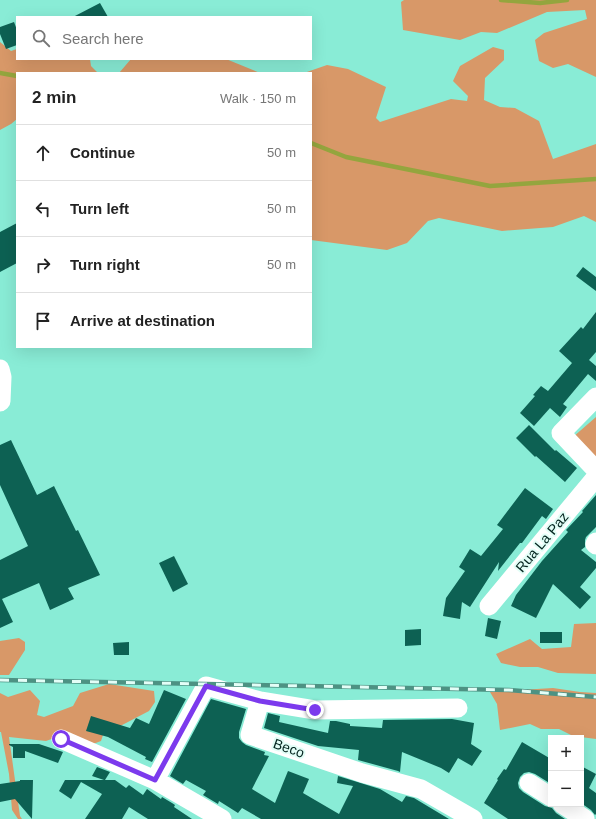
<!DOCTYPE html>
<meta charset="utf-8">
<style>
:root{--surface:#fff;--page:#f2f2f2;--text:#222;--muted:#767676;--line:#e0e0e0}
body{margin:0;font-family:Arial,sans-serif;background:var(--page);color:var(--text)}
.controls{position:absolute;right:12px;bottom:12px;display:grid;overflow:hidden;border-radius:0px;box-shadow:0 4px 16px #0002}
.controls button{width:36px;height:36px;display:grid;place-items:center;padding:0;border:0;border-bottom:1px solid var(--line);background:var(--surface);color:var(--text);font:20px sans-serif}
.stop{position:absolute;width:12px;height:12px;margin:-9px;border:3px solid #7c3aed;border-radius:50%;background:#fff}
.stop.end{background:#7c3aed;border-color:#fff;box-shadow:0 1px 4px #0008}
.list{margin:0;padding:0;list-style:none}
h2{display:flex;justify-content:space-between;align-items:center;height:52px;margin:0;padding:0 16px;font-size:17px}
h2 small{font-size:13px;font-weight:400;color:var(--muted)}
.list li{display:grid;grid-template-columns:26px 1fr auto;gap:12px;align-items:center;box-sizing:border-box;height:56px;padding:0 16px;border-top:1px solid var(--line)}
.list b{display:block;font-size:15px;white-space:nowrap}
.list em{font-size:13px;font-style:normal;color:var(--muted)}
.icon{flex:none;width:22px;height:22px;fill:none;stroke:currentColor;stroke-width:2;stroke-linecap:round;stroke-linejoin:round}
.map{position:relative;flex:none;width:596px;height:819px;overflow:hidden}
.search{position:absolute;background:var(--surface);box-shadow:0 4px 16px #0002;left:16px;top:16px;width:296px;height:44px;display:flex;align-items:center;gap:10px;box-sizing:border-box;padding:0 14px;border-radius:0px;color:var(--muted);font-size:15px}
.panel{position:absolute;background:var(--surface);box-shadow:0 4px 16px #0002;left:16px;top:72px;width:296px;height:276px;border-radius:0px}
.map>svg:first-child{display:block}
.green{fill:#d89868}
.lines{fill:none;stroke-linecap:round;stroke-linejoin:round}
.stream{stroke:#94a53e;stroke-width:4.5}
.building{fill:#0d6153}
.minor{stroke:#fff;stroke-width:19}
.rail-casing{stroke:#4d9283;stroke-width:4.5}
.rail{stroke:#e3fef7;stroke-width:3;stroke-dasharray:9;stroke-linecap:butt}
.route{stroke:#7c3aed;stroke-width:5}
.labels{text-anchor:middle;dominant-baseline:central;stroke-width:4;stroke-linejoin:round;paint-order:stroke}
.street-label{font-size:14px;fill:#04251f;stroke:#e3fef7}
</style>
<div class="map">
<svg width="596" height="819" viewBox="0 0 596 819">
<rect width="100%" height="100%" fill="#89ecd6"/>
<path class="green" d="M404 0H596V77L568 64 553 68 539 61 535 40 544 33 587 19 585 10 547 12 497 33 481 32 460 40 403 30 401 2Z
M0 42 11 51 17 49V59H90L91 66 98 73H17V119L11 124 0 130Z
M493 47 504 50V60L485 78 484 100 500 107 515 108 539 121 553 159 596 144V222L584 216 553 227 502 231 439 218 428 221 407 243 387 250 311 240V73H304L327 65 348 69 386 87 376 118 380 122 451 99 467 101 468 96 453 81 460 66Z
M131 59H226L260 73H119Z
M596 417V461L573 437Z
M596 623V674L558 673 538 667H520L501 663 496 654 530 639 542 649 571 647 574 624Z
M19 638 25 642V650L9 675H0V641Z
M109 684 154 691 155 702 149 711 103 735 101 741 85 747 60 736 46 741 9 737 20 816 22 819H18L12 810 9 774 1 732H0V693L8 697 30 690 40 701 37 715 44 717 73 706 80 693Z
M553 688 580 692 596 693V739L573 736 559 729H541L530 724 500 730 497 704 490 692Z"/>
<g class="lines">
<path class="stream" d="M501 0 540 3 567 0
M0 73 17 76
M311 143 346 157 490 186 596 179"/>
</g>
<path class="building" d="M100 3 108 17H73Z
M14 22 17 30V45L6 49 0 34V27Z
M17 223V263L0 272V232Z
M583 267 596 277V291L576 276Z
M596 312V352L589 360 596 366V381L588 374 563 404 567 407 560 417 550 408 534 426 520 413 535 396 533 395 541 386 548 391 572 363 559 351 581 327 583 329Z
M529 425 555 451 556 450 577 468 565 482 536 456 535 457 516 438Z
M11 440 37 495 54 486 76 531 78 530 100 575 68 588 74 599 50 610 39 583 2 599 13 622 0 628V560L28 546 0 485V445Z
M525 488 553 509 546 519 542 516 522 543H520L498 571 499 562 470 607 462 602 460 619 443 616 446 598 465 571 459 567 470 549 481 556 503 529 497 525Z
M596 495V527L586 537 585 540V547L581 550 596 562V568L580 587 591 597 580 609 553 584 536 618 511 606 516 595 542 561 568 532 566 530 583 512 582 511Z
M174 556 188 584 173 592 159 563Z
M488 618 501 621 497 639 485 636Z
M421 629V645L405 646V630Z
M540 632H562V643H540Z
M129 642V655H114L113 643Z
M164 690 186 699 152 762 145 759 146 757 108 737 86 731 91 716 130 728 136 718 149 724Z
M211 699 246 709 239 732V738L242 742 246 745 265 752 264 755 269 756 252 789 275 803 288 771 309 779 303 793 339 814 353 786 337 783 338 776 380 789 402 802 406 796 414 798 449 819H261L242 808 238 813 219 801 218 804 203 795 206 791 186 780 183 784 170 776Z
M268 713 280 716 279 722 328 733 330 721H336L350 724V726L382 728 383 720 452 719 474 723 471 744 482 751 472 766 458 758 449 773 441 768 402 752 400 772 398 771 358 760 359 750 318 746 264 728Z
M522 742 551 759V784L535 774 529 772 524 773 520 777 518 783 519 788 523 792 545 806 552 808 556 813 565 819H508L484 803 498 780 497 779 504 769 506 770Z
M9 744H39L63 752 58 763 25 751V758H13V747L9 745Z
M581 766 596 774 589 788 596 793V814L595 815 591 810 581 803Z
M97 767 110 772 105 780H115L126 788 129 785 143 795 147 789 161 799 162 797 172 803 175 805 174 807 192 819H148L129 807 122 819H85L102 794 81 782 71 799 59 791 65 780H104L92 776Z
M20 780H33L32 819 15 799 0 802V784L20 781Z"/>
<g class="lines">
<path class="minor" d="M0 369 2 377 1 401 0 402
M596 397 561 433 596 470
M596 542 595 544 596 545
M489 606 596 477
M260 701 250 735 362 773 421 789 473 819
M61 739 155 780 222 819
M155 780 206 686 260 701 315 710 458 708
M529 783 551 797
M562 804 585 819"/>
<g class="rail-casing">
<path id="rail" d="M0 680 509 690 596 697"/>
</g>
<use href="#rail" class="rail"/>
</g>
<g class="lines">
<path class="route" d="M61 739 155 780 206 686 260 701 315 710"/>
</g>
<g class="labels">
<g class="street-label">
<text transform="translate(542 542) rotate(-50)">Rua La Paz</text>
<text transform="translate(289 748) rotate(19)">Beco</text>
</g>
</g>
</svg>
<div class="controls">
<button>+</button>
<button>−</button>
</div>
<div class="stop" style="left:61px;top:739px"></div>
<div class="stop end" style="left:315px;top:710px"></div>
<div class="search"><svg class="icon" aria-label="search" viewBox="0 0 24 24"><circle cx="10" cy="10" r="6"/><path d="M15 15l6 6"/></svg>Search here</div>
<section class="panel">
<h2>2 min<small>Walk · 150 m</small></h2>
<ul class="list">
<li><svg class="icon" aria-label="ahead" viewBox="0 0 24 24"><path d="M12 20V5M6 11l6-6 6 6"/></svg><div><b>Continue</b></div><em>50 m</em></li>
<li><svg class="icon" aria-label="left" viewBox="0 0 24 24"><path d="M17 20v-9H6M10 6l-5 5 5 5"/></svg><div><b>Turn left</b></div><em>50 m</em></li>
<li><svg class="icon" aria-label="right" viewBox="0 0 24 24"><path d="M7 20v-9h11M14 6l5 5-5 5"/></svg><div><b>Turn right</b></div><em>50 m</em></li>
<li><svg class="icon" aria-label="arrive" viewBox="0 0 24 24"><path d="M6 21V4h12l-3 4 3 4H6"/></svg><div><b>Arrive at destination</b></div></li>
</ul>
</section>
</div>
